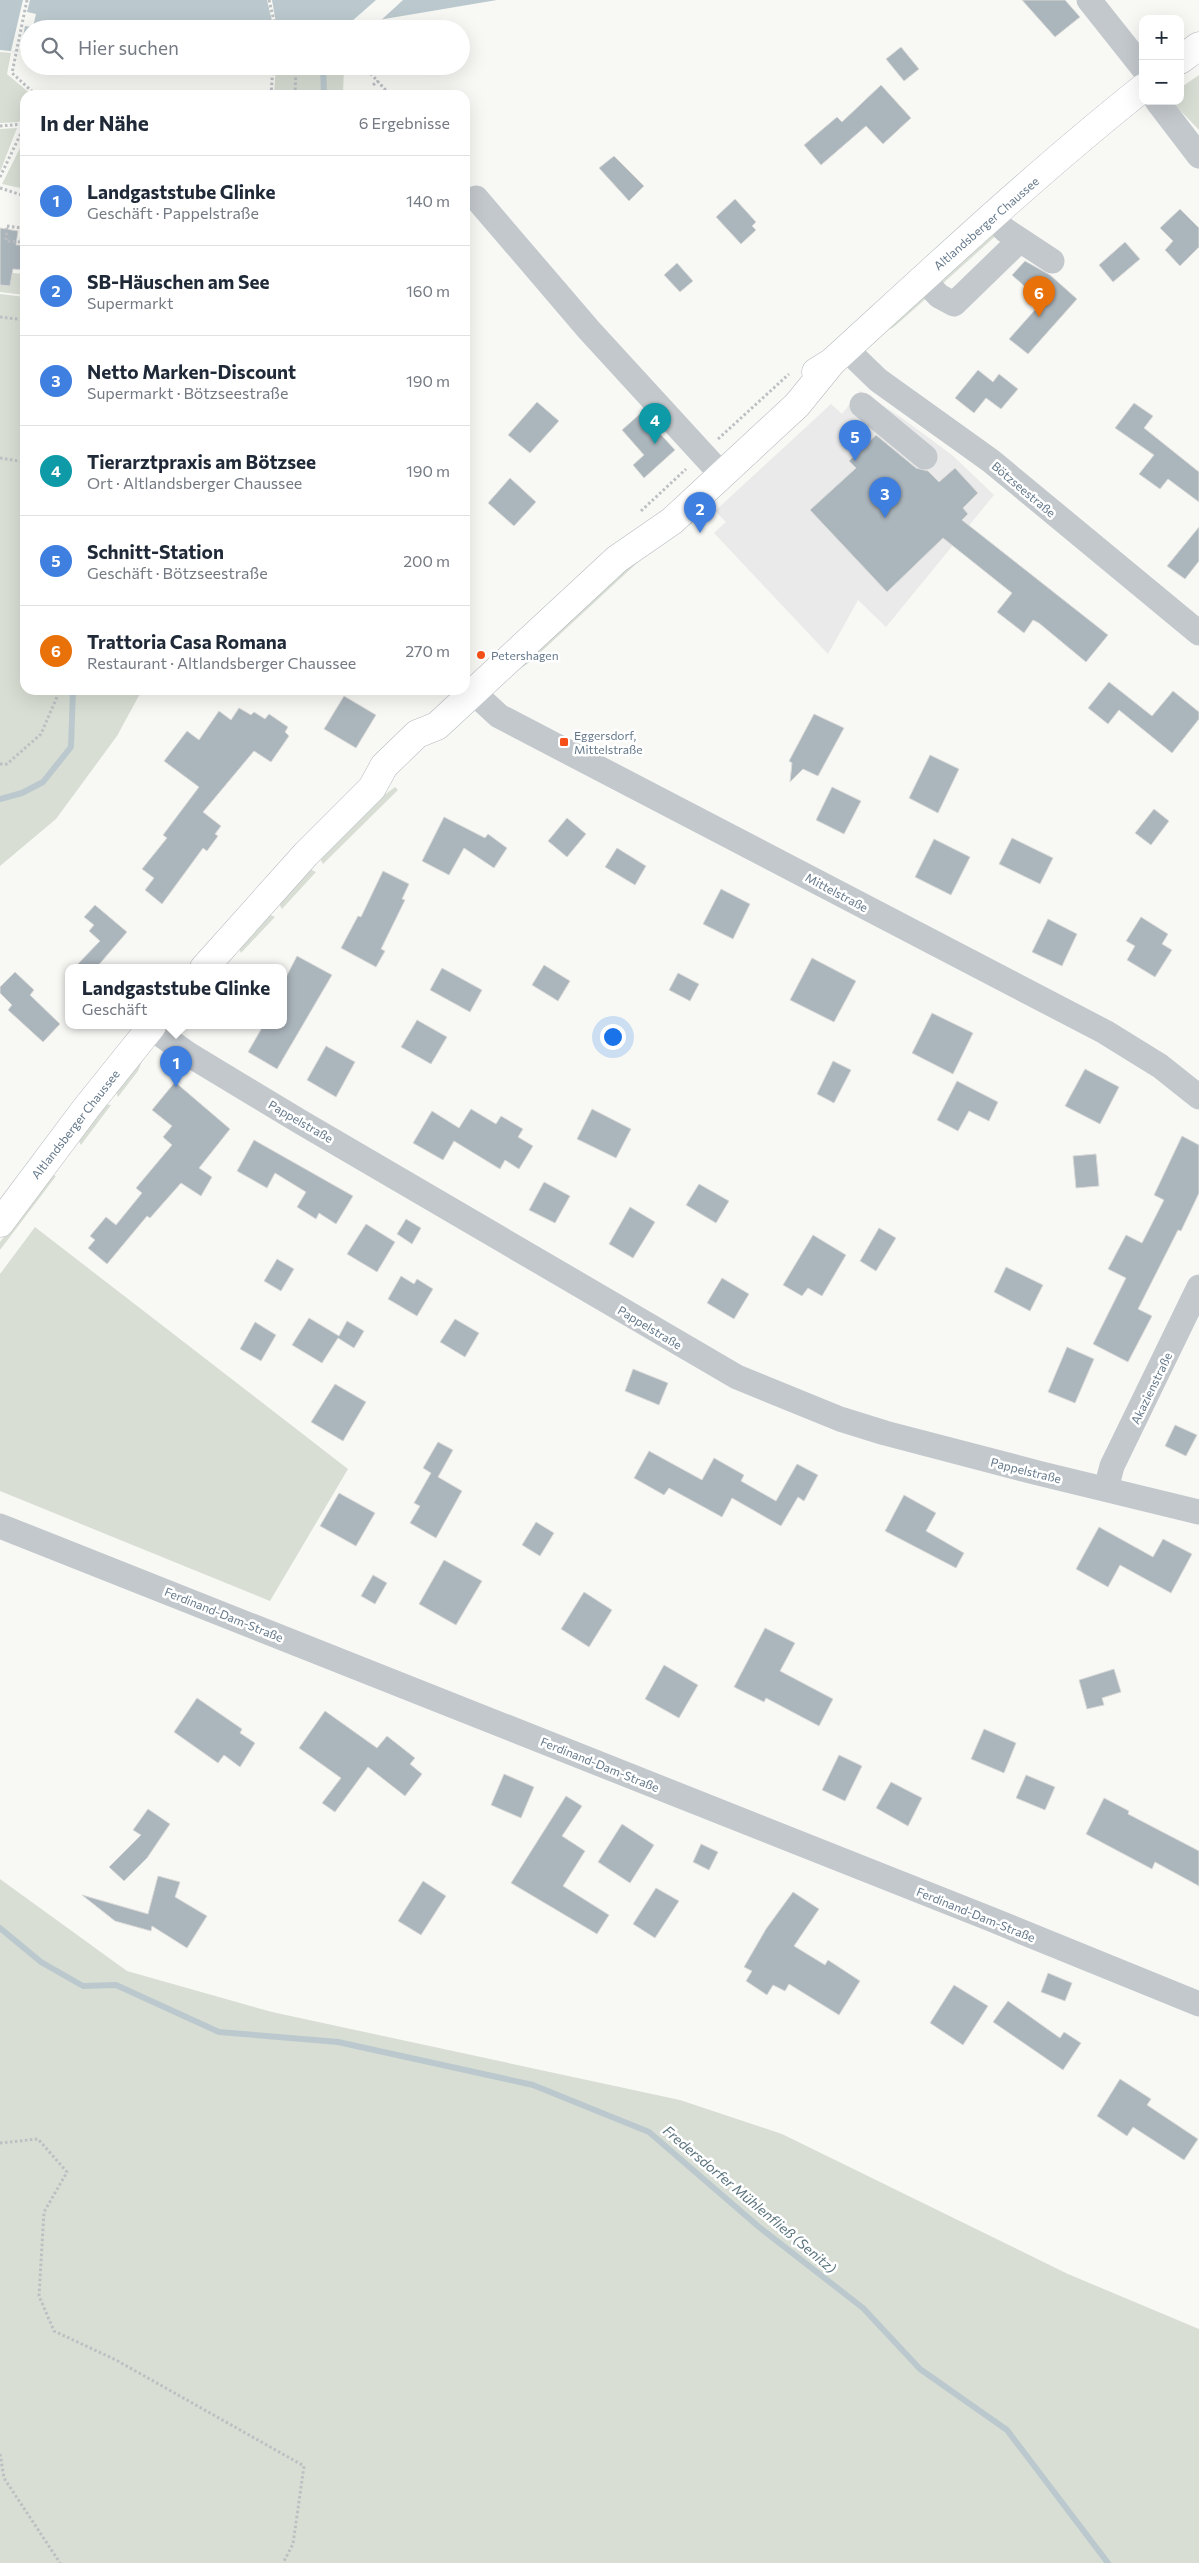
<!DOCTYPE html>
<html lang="de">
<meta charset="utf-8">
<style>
:root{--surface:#fff;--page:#f2f2f3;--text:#1f2937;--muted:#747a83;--line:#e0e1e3;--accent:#f65018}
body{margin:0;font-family:Commissioner,sans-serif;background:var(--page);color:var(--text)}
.controls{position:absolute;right:15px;top:15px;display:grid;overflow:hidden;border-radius:10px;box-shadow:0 5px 20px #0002}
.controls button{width:45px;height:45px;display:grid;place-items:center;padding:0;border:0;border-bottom:1px solid var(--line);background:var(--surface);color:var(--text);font:25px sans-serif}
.you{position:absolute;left:612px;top:1036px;width:18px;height:18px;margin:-12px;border:4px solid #fff;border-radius:50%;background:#1a73e8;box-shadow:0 0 0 8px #1a73e833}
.badge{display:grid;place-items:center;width:32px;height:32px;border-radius:50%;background:var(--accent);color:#fff;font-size:16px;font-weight:700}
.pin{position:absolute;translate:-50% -41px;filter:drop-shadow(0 1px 2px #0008)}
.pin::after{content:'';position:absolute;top:26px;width:18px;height:15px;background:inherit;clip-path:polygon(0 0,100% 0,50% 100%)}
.popup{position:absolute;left:65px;top:964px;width:222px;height:65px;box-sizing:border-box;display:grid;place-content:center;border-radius:10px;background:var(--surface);filter:drop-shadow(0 1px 4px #0005);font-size:16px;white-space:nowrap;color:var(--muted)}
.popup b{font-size:19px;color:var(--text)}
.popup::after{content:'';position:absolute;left:50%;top:100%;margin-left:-10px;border:10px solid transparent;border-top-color:var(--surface)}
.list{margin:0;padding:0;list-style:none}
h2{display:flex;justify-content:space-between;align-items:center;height:65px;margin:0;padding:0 20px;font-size:21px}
h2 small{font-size:16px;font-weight:400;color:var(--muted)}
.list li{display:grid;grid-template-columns:32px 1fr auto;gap:15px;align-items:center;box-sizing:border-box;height:90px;padding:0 20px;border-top:1px solid var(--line)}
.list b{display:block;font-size:19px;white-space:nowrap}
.list p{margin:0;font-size:16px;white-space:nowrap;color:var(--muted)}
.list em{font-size:16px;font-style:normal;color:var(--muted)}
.icon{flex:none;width:28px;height:28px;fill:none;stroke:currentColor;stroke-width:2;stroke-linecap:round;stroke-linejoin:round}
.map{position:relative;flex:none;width:1199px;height:2563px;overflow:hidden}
.search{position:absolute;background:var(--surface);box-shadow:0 5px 20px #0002;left:20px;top:20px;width:450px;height:55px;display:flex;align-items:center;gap:12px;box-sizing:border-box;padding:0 18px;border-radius:28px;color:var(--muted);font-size:19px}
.panel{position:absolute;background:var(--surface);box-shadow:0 5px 20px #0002;left:20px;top:90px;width:450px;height:605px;border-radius:15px}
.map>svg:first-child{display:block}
.built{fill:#e9eae9}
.green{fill:#d8ded4}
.water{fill:#bbc9ce}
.pier{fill:#f8f9f5}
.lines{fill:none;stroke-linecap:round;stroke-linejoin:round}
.stream{stroke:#bbc9ce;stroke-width:6}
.building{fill:#abb5bc;stroke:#dadad8}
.major-casing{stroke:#b6bbc0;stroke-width:29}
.path{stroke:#bdc0c3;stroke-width:3;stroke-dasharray:2.5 2.5;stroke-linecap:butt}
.minor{stroke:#c3c8cc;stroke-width:25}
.major{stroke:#fff;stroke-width:28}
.poi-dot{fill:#f65018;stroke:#fff;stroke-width:2}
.labels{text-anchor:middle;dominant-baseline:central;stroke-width:5;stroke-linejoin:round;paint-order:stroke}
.street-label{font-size:12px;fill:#64788a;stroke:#fff}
.poi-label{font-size:12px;fill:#64788a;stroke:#fff;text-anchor:start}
.water-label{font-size:14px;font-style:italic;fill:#5b747e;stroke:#fff}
</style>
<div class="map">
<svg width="1199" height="2563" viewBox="0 0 1199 2563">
<rect width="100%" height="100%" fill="#f8f9f5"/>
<path class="built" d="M860 391 902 418 952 455 994 495 886 627 858 600 828 654 714 533 726 522 715 511 831 404 842 414Z"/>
<path class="green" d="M0 52 11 53 7 74 32 95H25V114L19 122 0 123Z
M276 66H344L343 95H274Z
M1199 75V130L1171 101H1180V88Z
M17 128 0 172V129Z
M25 138V189L2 184Z
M994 231 1000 232 940 286 937 281Z
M0 272 25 274V295L0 292Z
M924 293 930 295 896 325 891 329 888 326Z
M0 294 25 297V690H142L117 736 56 819 0 866Z
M663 539 530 662 514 673 605 586Z
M395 787 398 790 323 864 319 857 370 806Z
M308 868 316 872 282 909 278 902Z
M266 913 275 917 241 953 238 945Z
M143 1059 138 1071 118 1097 115 1090Z
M103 1104 111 1105 81 1145 77 1138Z
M49 1174 56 1176 0 1250V1242Z
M35 1227 348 1469 270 1601 0 1491V1274Z
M0 1879 127 1971 272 2012 680 2100 782 2134 1068 2274 1199 2329V2563H0Z"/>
<path class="water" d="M0 0H497L325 29H29V53L0 50Z"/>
<path class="pier" d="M23 0H30L27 12 36 14 33 27 25 26 20 52 11 51Z
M267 0H272L277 29H274Z
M376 0H403L378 23 355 27 351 22Z"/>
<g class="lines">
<path class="stream" d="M323 66 324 95
M0 799 22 793 43 782 71 747 73 690
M0 1928 41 1962 83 1986 116 1985 219 2032 338 2042 533 2085 649 2132 759 2227 863 2308 920 2369 1007 2430 1108 2563"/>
</g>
<path class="building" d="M1022 0H1065L1080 17 1055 37Z
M901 47 919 69 904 81 886 59Z
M881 85 911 118 883 144 866 126 821 165 804 145 837 117 842 122Z
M614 156 644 186 629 201 599 168Z
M735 199 756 222 752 226 756 230 741 244 716 217Z
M1180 209 1199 228V247L1180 266 1165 250 1173 241 1160 228Z
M0 228 18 231 16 245H25V270L13 269 10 286 0 285Z
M1125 242 1140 259 1113 282 1099 265Z
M1025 261 1050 275 1077 299 1028 354 1009 339 1042 302 1012 275Z
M677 263 693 281 680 292 664 275Z
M978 370 993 382 999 374 1018 389 1001 409 986 398 974 413 955 398Z
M537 402 559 421 530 453 508 435Z
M1134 403 1153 416 1144 428 1199 472V502L1168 479 1160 489 1139 474 1154 455 1115 428Z
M641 413 675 450 644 478 633 465 644 455 622 430Z
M876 435 916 468 928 471 939 482 955 468 978 493 963 508 968 514 962 520 1108 635 1086 662 1039 623 1033 620 1024 633 997 612 1012 593 943 538 887 592 810 510 856 468 849 461Z
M510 478 536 502 514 526 488 503Z
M1199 527V561L1185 579 1167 566Z
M1109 682 1152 716 1173 691 1199 712V719L1172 753 1119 710 1108 724 1088 708Z
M344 696 376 715 356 748 324 729Z
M239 708 251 715 254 712 265 719 269 714 288 727 285 732 289 736 271 762 254 751 203 812 221 826 215 834 218 836 207 851 203 848 162 904 145 890 154 878 142 869 167 838 163 835 199 787 164 761 187 731 199 740 219 711 231 720Z
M814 714 844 728 818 776 803 769 790 782 792 763 789 761Z
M930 755 959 769 938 813 909 798Z
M832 787 861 801 844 834 816 820Z
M1154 809 1169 821 1151 845 1135 833Z
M444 817 485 838 488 834 507 848 494 868 464 848 449 875 422 861Z
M567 818 586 834 567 857 548 841Z
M1012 838 1053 858 1040 884 999 864Z
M934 839 970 857 951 895 915 877Z
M617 848 646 866 635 885 605 867Z
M383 871 409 884 402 899 405 900 381 949 385 951 376 967 341 948 358 916 361 917Z
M721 889 750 904 733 939 703 924Z
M95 905 127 932 96 968H74L100 941 89 931 94 925 84 917Z
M1141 917 1168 934 1162 944 1172 950 1155 977 1127 960 1135 946 1126 941Z
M1048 919 1077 934 1062 966 1032 952Z
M297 956 332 975 277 1069 248 1052 263 1026H284V981Z
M812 958 856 981 834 1022 790 1000Z
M544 965 570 981 558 1001 532 985Z
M442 968 482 990 470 1012 430 990Z
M15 972 34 990 30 995 60 1024 43 1042 8 1010 12 1005 0 993V987Z
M678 973 699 984 690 1001 669 990Z
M932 1013 973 1033 953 1074 912 1053Z
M417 1020 447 1037 431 1064 401 1047Z
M326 1046 355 1062 336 1097 307 1080Z
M833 1061 851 1070 834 1103 817 1094Z
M1085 1069 1119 1087 1100 1124 1065 1106Z
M957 1081 998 1102 989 1121 969 1111 958 1131 937 1120Z
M175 1082 230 1129 199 1168 212 1177 201 1196 181 1183 150 1218 147 1216 107 1264 88 1248 95 1240 90 1236 106 1217 116 1225 142 1193 136 1188 172 1145 163 1137 172 1126 152 1110Z
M471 1109 496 1124 501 1116 523 1129 518 1137 533 1146 519 1169 505 1160 500 1169 454 1141 443 1160 413 1143 432 1111 459 1128Z
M592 1109 631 1129 616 1158 577 1139Z
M1182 1136 1199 1145V1193L1181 1231 1178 1230 1138 1309 1152 1316 1128 1362 1093 1344 1126 1278 1108 1269 1126 1235 1142 1243 1164 1200 1154 1195Z
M254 1140 353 1196 336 1224 319 1213 316 1219 297 1207 306 1192 275 1173 267 1188 237 1171Z
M1096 1154 1099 1186 1076 1188 1073 1156Z
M544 1182 570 1196 555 1223 529 1210Z
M699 1184 729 1201 716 1223 686 1205Z
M630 1207 655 1222 633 1258 609 1244Z
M406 1219 421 1228 412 1244 397 1234Z
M366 1224 395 1242 377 1272 347 1254Z
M879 1228 896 1238 876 1271 860 1261Z
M813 1235 846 1255 822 1296 808 1288 802 1296 783 1285Z
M277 1259 294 1269 281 1291 264 1281Z
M1006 1267 1043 1285 1030 1311 994 1292Z
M401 1276 414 1284 417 1279 433 1289 417 1316 388 1299Z
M722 1278 749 1294 734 1319 707 1303Z
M309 1318 339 1336 347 1321 364 1331 354 1348 338 1338 322 1363 292 1345Z
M455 1319 479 1333 465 1357 440 1342Z
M255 1322 276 1335 261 1361 240 1349Z
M1067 1347 1094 1359 1075 1403 1048 1392Z
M633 1369 668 1383 659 1405 625 1391Z
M335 1384 366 1402 343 1441 311 1422Z
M1175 1425 1197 1435 1186 1456 1165 1446Z
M438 1442 453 1450 438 1477 462 1491 436 1538 410 1523 420 1506 414 1503 431 1473 423 1468Z
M649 1451 702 1480 714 1458 744 1475 741 1481 776 1501 797 1464 818 1475 804 1501 798 1497 781 1526 732 1498 722 1517 669 1488 664 1495 634 1478Z
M339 1493 375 1513 356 1546 320 1526Z
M904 1495 936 1513 926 1531 964 1553 956 1568 885 1531Z
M536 1522 554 1533 540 1556 522 1545Z
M1099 1527 1153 1557 1163 1539 1192 1554 1171 1593 1120 1565 1108 1587 1076 1569Z
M444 1560 482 1581 456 1625 419 1604Z
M373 1575 387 1583 375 1604 361 1596Z
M584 1592 612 1610 589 1647 561 1629Z
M765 1628 795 1643 780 1671 833 1699 819 1726 766 1698 764 1702 734 1687Z
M664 1665 698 1685 679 1718 645 1699Z
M1114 1669 1121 1692 1102 1698 1104 1705 1087 1709 1079 1680Z
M197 1698 242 1729 240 1733 255 1743 240 1767 224 1755 218 1763 174 1732Z
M325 1711 377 1748 387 1736 415 1758 410 1764 422 1774 405 1796 368 1767 335 1812 322 1803 341 1778 299 1748Z
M984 1729 1016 1743 1004 1773 971 1759Z
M839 1755 862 1766 845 1801 822 1790Z
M504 1774 534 1787 521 1818 491 1805Z
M1026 1775 1055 1787 1045 1810 1016 1798Z
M891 1782 922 1798 908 1826 876 1808Z
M566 1796 582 1806 562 1836 585 1851 563 1886 609 1915 597 1934 511 1883Z
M1104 1798 1129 1811 1128 1814 1199 1851V1886L1155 1862 1152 1869 1086 1834Z
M148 1809 170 1824 147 1858 124 1881 109 1867 141 1835 133 1830Z
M622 1824 654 1845 630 1883 598 1862Z
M701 1844 718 1852 709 1870 693 1862Z
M158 1876 180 1882 175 1897 207 1916 187 1948 152 1926 151 1931 115 1921 82 1895 148 1914Z
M423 1881 446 1896 421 1935 398 1921Z
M656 1888 679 1901 655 1938 633 1924Z
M793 1892 819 1909 794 1946 825 1965 828 1960 860 1981 839 2015 789 1984 785 1991 773 1985 767 1995 746 1981 752 1971 744 1967 766 1929Z
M1048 1973 1072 1983 1065 2001 1041 1992Z
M954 1985 988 2006 963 2045 930 2023Z
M1008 2001 1060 2038 1064 2032 1081 2043 1063 2070 993 2022Z
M1120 2079 1151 2099 1147 2105 1198 2139 1184 2160 1133 2127 1127 2136 1097 2116Z"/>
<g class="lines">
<g class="major-casing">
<path id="major" d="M1180 60 1199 46
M816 372 832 362C934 269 1035 174 1143 88
M204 968 306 854 372 788 384 766 417 734 437 726 617 559 672 521 713 483 797 405 832 362
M0 1223 87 1107 152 1026"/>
</g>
<path class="path" d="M27 0 12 73 36 95
M269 0 276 29
M364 66 390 95
M373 85 378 81
M271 95 273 66
M295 95 296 66
M0 126 25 124
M0 177 25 125
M0 188 25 196
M7 226 22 228 21 242 6 241Z
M0 317 25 320
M718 439 789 374
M0 458 25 462
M641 511 686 469
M0 764H7L41 734 60 690
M0 2143 38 2139 67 2172 44 2212 39 2296 54 2331 116 2360 304 2466 293 2544 283 2563
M0 2454 4 2478 60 2563"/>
<path class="minor" d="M1089 0 1143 68
M1157 101 1199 156
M476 198 589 330 722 475
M992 217 1005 230 1052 261
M923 279 939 296 954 304 1020 240
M846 349 878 380 991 461 1199 633
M862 405 925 457
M473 692 499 716 1105 1032 1160 1066 1199 1097
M150 1027 188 1054 299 1121 737 1377 840 1419 885 1433 1038 1473 1199 1512
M1106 1489 1112 1466 1199 1287
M0 1526 993 1920 1199 2004"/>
<use href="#major" class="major"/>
</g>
<g class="poi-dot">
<circle cx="481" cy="655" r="5"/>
<rect x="559" y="737" width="10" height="10" rx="2.5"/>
</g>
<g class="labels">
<g class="street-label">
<text transform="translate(986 223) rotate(-41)">Altlandsberger Chaussee</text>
<text transform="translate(1024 489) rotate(40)">Bötzseestraße</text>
<text transform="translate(837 892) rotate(28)">Mittelstraße</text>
<text transform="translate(301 1121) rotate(30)">Pappelstraße</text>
<text transform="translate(75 1124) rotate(-52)">Altlandsberger Chaussee</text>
<text transform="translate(650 1327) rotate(31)">Pappelstraße</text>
<text transform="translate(1151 1388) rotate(-64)">Akazienstraße</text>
<text transform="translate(1026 1470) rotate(14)">Pappelstraße</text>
<text transform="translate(224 1614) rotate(22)">Ferdinand-Dam-Straße</text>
<text transform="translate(600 1764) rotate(22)">Ferdinand-Dam-Straße</text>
<text transform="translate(976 1914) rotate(22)">Ferdinand-Dam-Straße</text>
</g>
<g class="poi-label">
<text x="491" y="655">Petershagen</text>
<text x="574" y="735">Eggersdorf,<tspan x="574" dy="14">Mittelstraße</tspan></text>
</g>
<g class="water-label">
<text transform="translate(750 2199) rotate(40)">Fredersdorfer Mühlenfließ (Senitz)</text>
</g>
</g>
</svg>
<div class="controls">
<button>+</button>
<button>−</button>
</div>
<div class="you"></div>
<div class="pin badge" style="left:176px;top:1087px;background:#3f7fe0">1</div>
<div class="popup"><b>Landgaststube Glinke</b>Geschäft</div>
<div class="pin badge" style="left:700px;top:533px;background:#3f7fe0">2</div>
<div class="pin badge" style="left:885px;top:518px;background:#3f7fe0">3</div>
<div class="pin badge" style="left:655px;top:444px;background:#0f9aa8">4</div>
<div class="pin badge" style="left:855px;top:461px;background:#3f7fe0">5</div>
<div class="pin badge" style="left:1039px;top:317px;background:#e8710a">6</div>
<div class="search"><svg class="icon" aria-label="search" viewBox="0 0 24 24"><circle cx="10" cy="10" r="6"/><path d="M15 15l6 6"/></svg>Hier suchen</div>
<section class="panel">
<h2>In der Nähe<small>6 Ergebnisse</small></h2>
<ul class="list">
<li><span class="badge" style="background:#3f7fe0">1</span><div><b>Landgaststube Glinke</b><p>Geschäft · Pappelstraße</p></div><em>140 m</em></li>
<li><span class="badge" style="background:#3f7fe0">2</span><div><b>SB-Häuschen am See</b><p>Supermarkt</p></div><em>160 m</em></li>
<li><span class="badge" style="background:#3f7fe0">3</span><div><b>Netto Marken-Discount</b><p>Supermarkt · Bötzseestraße</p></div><em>190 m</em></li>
<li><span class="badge" style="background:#0f9aa8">4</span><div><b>Tierarztpraxis am Bötzsee</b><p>Ort · Altlandsberger Chaussee</p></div><em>190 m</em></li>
<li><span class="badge" style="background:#3f7fe0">5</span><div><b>Schnitt-Station</b><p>Geschäft · Bötzseestraße</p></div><em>200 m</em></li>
<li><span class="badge" style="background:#e8710a">6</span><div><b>Trattoria Casa Romana</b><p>Restaurant · Altlandsberger Chaussee</p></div><em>270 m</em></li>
</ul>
</section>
</div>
